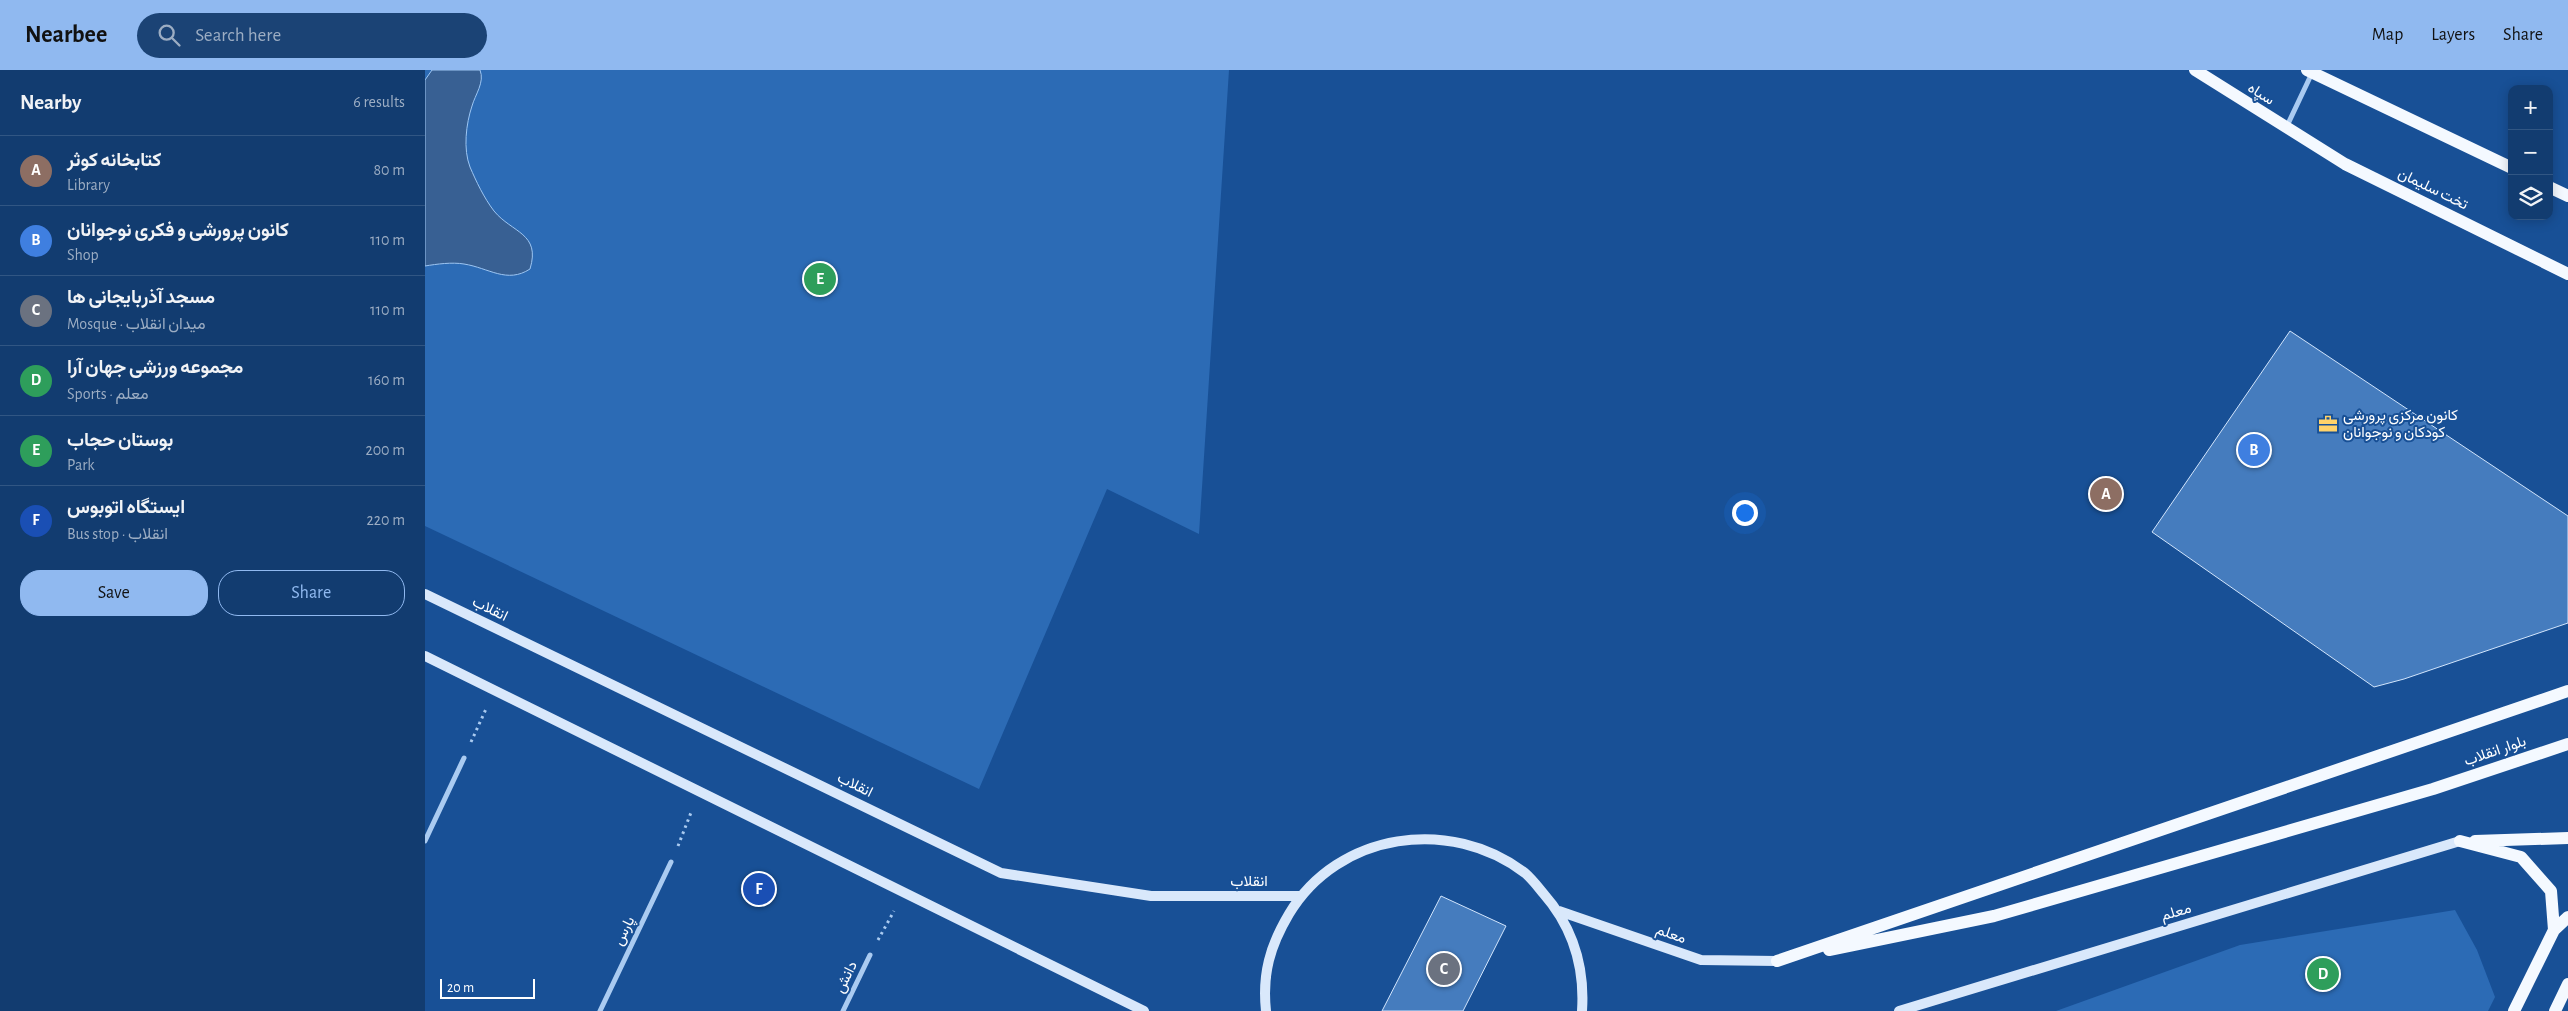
<!DOCTYPE html>
<meta charset="utf-8">
<style>
:root{--surface:#123c70;--page:#1b4375;--text:#f1f3f6;--muted:#9cadc3;--line:#315683;--accent:#90b9f0}
body{margin:0;font-family:"Alegreya Sans",Vazirmatn,sans-serif;background:var(--page);color:var(--text)}
.controls{position:absolute;right:15px;top:15px;display:grid;overflow:hidden;border-radius:10px;box-shadow:0 2px 12px #0003}
.controls button{width:45px;height:45px;display:grid;place-items:center;padding:0;border:0;border-bottom:1px solid var(--line);background:var(--surface);color:var(--text);font:25px sans-serif}
.scale{position:absolute;left:15px;bottom:12px;width:95px;box-sizing:border-box;padding-left:5px;border:2px solid #fff;border-top:0;font-size:14px;line-height:18px;white-space:nowrap;color:#fff;-webkit-text-stroke:4px #185096;paint-order:stroke}
.you{position:absolute;left:1319px;top:442px;width:18px;height:18px;margin:-12px;border:4px solid #fff;border-radius:50%;background:#1a73e8;box-shadow:0 0 0 8px #1a73e833}
.badge{display:grid;place-items:center;width:32px;height:32px;border-radius:50%;background:var(--accent);color:#fff;font-size:16px;font-weight:700}
.pin{position:absolute;translate:-50% -50%;border:2px solid #fff;box-shadow:0 1px 5px #0006}
.list{margin:0;padding:0;list-style:none}
h2{display:flex;justify-content:space-between;align-items:center;height:65px;margin:0;padding:0 20px;font-size:21px}
h2 small{font-size:16px;font-weight:400;color:var(--muted)}
.list li{display:grid;grid-template-columns:32px 1fr auto;gap:15px;align-items:center;box-sizing:border-box;height:70px;padding:0 20px;border-top:1px solid var(--line)}
.list b{display:block;font-size:19px;white-space:nowrap}
.list p{margin:0;font-size:16px;white-space:nowrap;color:var(--muted)}
.list em{font-size:16px;font-style:normal;color:var(--muted)}
.actions{display:flex;gap:10px;padding:15px 20px}
.actions a{flex:1;padding:11px 0;border:1px solid var(--accent);border-radius:20px;text-align:center;font-size:18px;color:var(--accent)}
.actions .main{background:var(--accent);color:#111}
.icon{flex:none;width:28px;height:28px;fill:none;stroke:currentColor;stroke-width:2;stroke-linecap:round;stroke-linejoin:round}
.map{position:relative;flex:none;width:2143px;height:941px;overflow:hidden}
header{display:flex;align-items:center;gap:30px;box-sizing:border-box;height:70px;padding:0 25px;background:var(--accent);color:#111}
header strong{font-size:24px}
nav{display:flex;gap:28px;margin-inline-start:auto;font-size:18px}
.search{width:350px;height:45px;background:var(--page);display:flex;align-items:center;gap:12px;box-sizing:border-box;padding:0 18px;border-radius:28px;color:var(--muted);font-size:19px}
main{display:flex}
aside{flex:1;background:var(--surface)}
.map>svg:first-child{display:block}
.green{fill:#2c6bb5}
.water{fill:#386093;stroke:#9dc6f3}
.building{fill:#457cbe;stroke:#d2e5fc}
.lines{fill:none;stroke-linecap:round;stroke-linejoin:round}
.path{stroke:#aacbf1;stroke-width:3;stroke-dasharray:2.5 4;stroke-linecap:butt}
.street{stroke:#aacbf1;stroke-width:5}
.secondary{stroke:#d9e8fb;stroke-width:10}
.primary{stroke:#f4f9ff;stroke-width:12}
.labels{text-anchor:middle;dominant-baseline:central;stroke-width:4;stroke-linejoin:round;paint-order:stroke}
.street-label{font-size:15px;fill:#fff;stroke:#185096}
.poi-label{font-size:15px;fill:#fff;stroke:#185096;text-anchor:start}
</style>
<header>
<strong>Nearbee</strong>
<div class="search"><svg class="icon" aria-label="search" viewBox="0 0 24 24"><circle cx="10" cy="10" r="6"/><path d="M15 15l6 6"/></svg>Search here</div>
<nav><a>Map</a><a>Layers</a><a>Share</a></nav>
</header>
<main>
<aside>
<h2>Nearby<small>6 results</small></h2>
<ul class="list">
<li><span class="badge" style="background:#8d6e63">A</span><div><b>کتابخانه کوثر</b><p>Library</p></div><em>80 m</em></li>
<li><span class="badge" style="background:#3f7fe0">B</span><div><b>کانون پرورشی و فکری نوجوانان</b><p>Shop</p></div><em>110 m</em></li>
<li><span class="badge" style="background:#6b7280">C</span><div><b>مسجد آذربایجانی ها</b><p>Mosque · میدان انقلاب</p></div><em>110 m</em></li>
<li><span class="badge" style="background:#2e9e5b">D</span><div><b>مجموعه ورزشی جهان آرا</b><p>Sports · معلم</p></div><em>160 m</em></li>
<li><span class="badge" style="background:#2e9e5b">E</span><div><b>بوستان حجاب</b><p>Park</p></div><em>200 m</em></li>
<li><span class="badge" style="background:#1a4fb4">F</span><div><b>ایستگاه اتوبوس</b><p>Bus stop · انقلاب</p></div><em>220 m</em></li>
</ul>
<div class="actions"><a class="main">Save</a><a>Share</a></div>
</aside>
<div class="map">
<svg width="2143" height="941" viewBox="0 0 2143 941">
<rect width="100%" height="100%" fill="#185096"/>
<path class="green" d="M0 0H804L774 464 682 419 554 719 0 456Z
M2030 840 2052 880 2070 927 2063 941H1631L1815 875Z"/>
<path class="water" d="M7 0H55C60 12 50 25 47 36 41 54 38 79 45 97 51 111 59 128 69 141 87 163 116 163 105 199 82 214 64 198 39 194 27 192 12 194 0 196V10Z"/>
<path class="building" d="M1865 261 2143 446V553L1979 609 1949 617 1727 462Z
M1016 826 1081 856 1038 941H957Z"/>
<g class="lines">
<path class="path" d="M46 672 61 639
M253 776 267 740
M453 870 469 841"/>
<path class="street" d="M1862 56 1887 3
M0 771 39 688
M175 941 246 792
M418 941 445 885"/>
<path class="secondary" d="M0 524 576 803 726 826H875
M0 586 719 941
M1134 841 1276 890 1352 891
M841 941C837 904 845 876 864 844 913 762 1026 746 1100 803 1107 809 1113 817 1118 823 1148 857 1160 896 1157 941
M1474 941 2035 771"/>
<path class="primary" d="M1770 0 1920 94 2143 204
M1882 0 2087 98
M2124 117 2143 126
M2035 771 2096 787 2126 821 2129 860 2089 941
M2050 771 2143 768
M2129 860 2143 847
M1404 880 1569 846 2008 719 2143 674
M1352 891 2143 621
M2130 941 2143 914"/>
</g>
<defs>
<g id="office-bare" transform="scale(1.5)"><path d="M-6-3h4V-5.5h4V-3h4V5H-6ZM-1-4.5V-3h2v-1.5ZM-6 0V1H6V0Z" fill="#ffd26a" stroke="#185096" stroke-width="2.5" paint-order="stroke"/></g>
</defs>
<g fill-rule="evenodd">
<use href="#office-bare" x="1903" y="354"/>
</g>
<g class="labels">
<g class="street-label">
<text transform="translate(1836 24) rotate(32)">سپاه</text>
<text transform="translate(2008 119) rotate(26)">تخت سلیمان</text>
<text transform="translate(65 539) rotate(26)">انقلاب</text>
<text transform="translate(2070 681) rotate(-19)">بلوار انقلاب</text>
<text transform="translate(430 715) rotate(26)">انقلاب</text>
<text x="824" y="811">انقلاب</text>
<text transform="translate(1751 842) rotate(-17)">معلم</text>
<text transform="translate(199 861) rotate(-64)">پارس</text>
<text transform="translate(1246 864) rotate(19)">معلم</text>
<text transform="translate(421 907) rotate(-64)">دانش</text>
</g>
<g class="poi-label">
<text x="1918" y="345">کانون مرکزی پرورشی<tspan x="1918" dy="17">کودکان و نوجوانان</tspan></text>
</g>
</g>
</svg>
<div class="controls">
<button>+</button>
<button>−</button>
<button><svg class="icon" aria-label="layers" viewBox="0 0 24 24"><path d="M12 4l9 5-9 5-9-5zM3 14l9 5 9-5"/></svg></button>
</div>
<div class="scale">20 m</div>
<div class="you"></div>
<div class="pin badge" style="left:1681px;top:424px;background:#8d6e63">A</div>
<div class="pin badge" style="left:1829px;top:380px;background:#3f7fe0">B</div>
<div class="pin badge" style="left:1019px;top:899px;background:#6b7280">C</div>
<div class="pin badge" style="left:1898px;top:904px;background:#2e9e5b">D</div>
<div class="pin badge" style="left:395px;top:209px;background:#2e9e5b">E</div>
<div class="pin badge" style="left:334px;top:819px;background:#1a4fb4">F</div>
</div>
</main>
